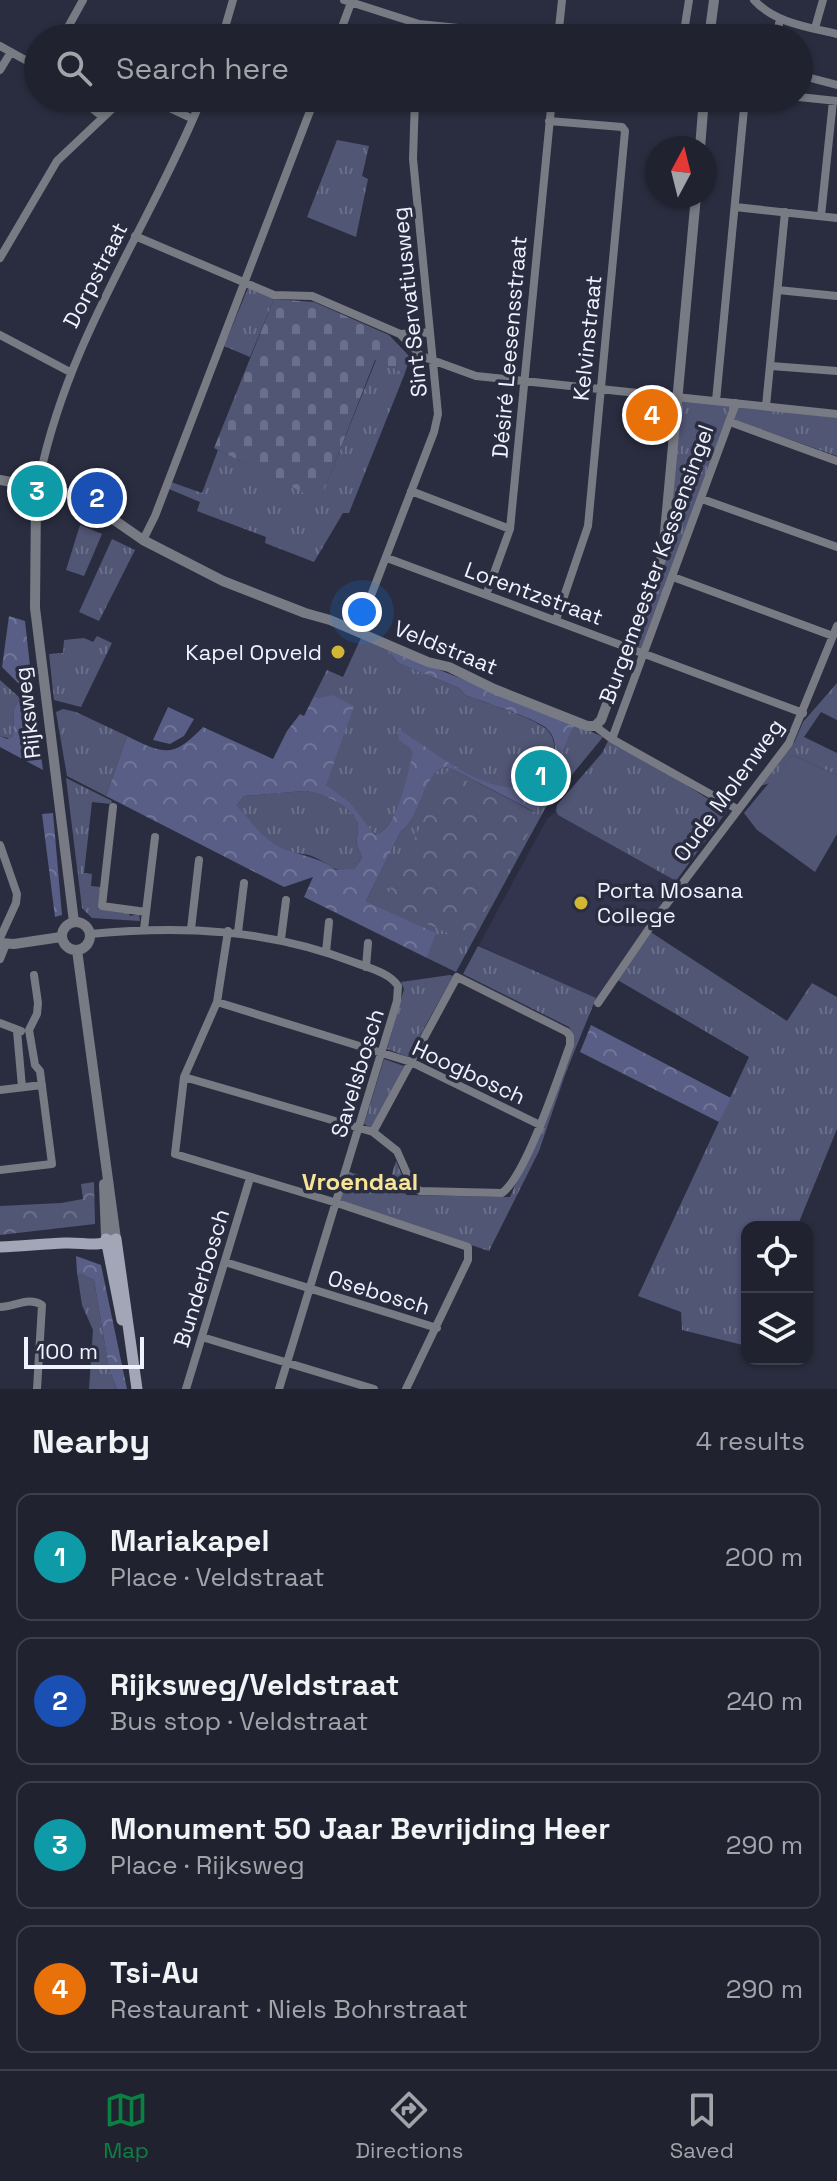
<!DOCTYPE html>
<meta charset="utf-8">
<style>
:root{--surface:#20222f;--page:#282a37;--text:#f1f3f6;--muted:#a2a4aa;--line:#3d3f4b;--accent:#0b8043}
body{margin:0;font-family:"Space Grotesk",sans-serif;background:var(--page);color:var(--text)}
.controls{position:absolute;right:24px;bottom:24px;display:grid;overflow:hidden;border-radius:16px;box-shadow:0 2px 6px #0004}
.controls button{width:72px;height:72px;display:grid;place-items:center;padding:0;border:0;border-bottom:2px solid var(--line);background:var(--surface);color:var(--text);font:40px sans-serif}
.compass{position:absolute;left:645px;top:136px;width:72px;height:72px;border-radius:50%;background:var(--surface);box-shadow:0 2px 6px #0004;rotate:7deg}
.scale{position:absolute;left:24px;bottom:20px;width:120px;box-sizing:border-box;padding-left:8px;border:4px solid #f0f2ff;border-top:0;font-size:22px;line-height:28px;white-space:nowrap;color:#f0f2ff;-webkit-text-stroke:6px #2a2d3f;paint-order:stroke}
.you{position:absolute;left:362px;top:612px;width:28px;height:28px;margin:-20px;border:6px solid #fff;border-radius:50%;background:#1a73e8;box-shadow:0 0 0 12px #1a73e833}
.badge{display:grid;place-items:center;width:52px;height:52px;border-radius:50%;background:var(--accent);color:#fff;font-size:26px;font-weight:700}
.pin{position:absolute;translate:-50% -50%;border:4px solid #fff;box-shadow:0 2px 8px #0006}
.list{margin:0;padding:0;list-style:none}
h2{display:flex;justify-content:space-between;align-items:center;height:104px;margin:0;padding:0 32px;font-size:34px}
h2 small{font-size:26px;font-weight:400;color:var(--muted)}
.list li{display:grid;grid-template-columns:52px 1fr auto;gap:24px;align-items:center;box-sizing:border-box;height:128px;margin:0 16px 16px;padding:0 16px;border:2px solid var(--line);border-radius:16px}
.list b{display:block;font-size:30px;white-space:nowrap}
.list p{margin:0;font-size:26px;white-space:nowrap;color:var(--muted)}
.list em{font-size:26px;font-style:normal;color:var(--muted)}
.icon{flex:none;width:44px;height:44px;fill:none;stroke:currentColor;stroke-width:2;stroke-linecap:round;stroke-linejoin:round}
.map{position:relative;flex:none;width:837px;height:1389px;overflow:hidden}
.search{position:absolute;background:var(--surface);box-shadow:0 2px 6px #0004;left:24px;right:24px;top:24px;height:88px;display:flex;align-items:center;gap:20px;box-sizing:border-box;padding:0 28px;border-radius:44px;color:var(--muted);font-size:30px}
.sheet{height:680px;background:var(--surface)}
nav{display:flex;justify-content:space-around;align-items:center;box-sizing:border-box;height:112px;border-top:2px solid var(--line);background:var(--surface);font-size:22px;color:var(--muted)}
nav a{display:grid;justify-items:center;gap:4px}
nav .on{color:var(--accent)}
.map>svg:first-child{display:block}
.built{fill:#32354d}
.grass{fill:url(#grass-tufts)}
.forest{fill:url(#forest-crowns);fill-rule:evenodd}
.cemetery{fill:url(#cemetery-stones)}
.park{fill:url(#park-crowns)}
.garden{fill:#515675}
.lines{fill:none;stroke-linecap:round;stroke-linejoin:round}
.minor{stroke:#797b84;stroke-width:8}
.tertiary{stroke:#797b84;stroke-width:10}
.secondary{stroke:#a3a6b6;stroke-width:11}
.poi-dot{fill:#d4b635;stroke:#2a2d3f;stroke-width:3}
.labels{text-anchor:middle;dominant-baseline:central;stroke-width:7;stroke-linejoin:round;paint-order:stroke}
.street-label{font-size:22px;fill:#f0f2ff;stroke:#2a2d3f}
.poi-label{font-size:22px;fill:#f0f2ff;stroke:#2a2d3f;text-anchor:end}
.neighbourhood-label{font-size:24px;font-weight:bold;fill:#f8e496;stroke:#2a2d3f}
</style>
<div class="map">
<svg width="837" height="1389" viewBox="0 0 837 1389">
<defs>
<pattern id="grass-tufts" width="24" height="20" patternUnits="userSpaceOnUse" patternTransform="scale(2)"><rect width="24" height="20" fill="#515675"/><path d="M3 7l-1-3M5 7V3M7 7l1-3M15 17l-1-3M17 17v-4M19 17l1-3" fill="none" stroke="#6a6f8a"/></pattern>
<pattern id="forest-crowns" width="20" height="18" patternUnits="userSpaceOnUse" patternTransform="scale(2)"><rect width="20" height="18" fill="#585e85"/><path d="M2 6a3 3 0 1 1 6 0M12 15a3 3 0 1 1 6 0" fill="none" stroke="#707697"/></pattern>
<pattern id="cemetery-stones" width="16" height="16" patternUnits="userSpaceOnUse" patternTransform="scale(2)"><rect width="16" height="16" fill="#515675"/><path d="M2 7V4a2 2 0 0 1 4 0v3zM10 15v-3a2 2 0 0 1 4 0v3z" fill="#6a6f8a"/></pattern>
<pattern id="park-crowns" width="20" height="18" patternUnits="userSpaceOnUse" patternTransform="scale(2)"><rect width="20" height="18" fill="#515675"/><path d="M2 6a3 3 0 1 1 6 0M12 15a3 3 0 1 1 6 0" fill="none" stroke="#6a6f8a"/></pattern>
</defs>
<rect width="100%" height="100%" fill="#2a2d3f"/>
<path class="built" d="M556 811 558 815 676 881 596 1002 479 945 547 819Z"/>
<path class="grass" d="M337 140 369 146 362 176 368 179 356 237 307 217Z
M248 288 274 299 250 357 224 346Z
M376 360 405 373 349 513H343L314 562 265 543 266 537 197 511 200 502 169 489 171 482 202 493 218 450 320 500Z
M680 400 732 406 643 649 633 645 664 559Z
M738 406 837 417V456L734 420Z
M80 525 102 534 84 576 66 570Z
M112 539 135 550 99 621 79 612Z
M97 636 112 643 81 707 54 700 49 654 63 653 64 640 84 638 93 642Z
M361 638 387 649 398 663 459 688 465 695C482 702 534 718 545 728 571 750 536 790 510 788 481 786 433 756 411 737 412 743 413 750 413 756 410 775 394 831 376 835L326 785 320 698 314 696 327 670 343 677Z
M0 680 20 698 14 709 13 737 11 739 0 736Z
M837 683V720L821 712 804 737 837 753V775L792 755 770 783 760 786 795 741 803 722Z
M63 709 76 712 127 736 106 796 67 776 56 712Z
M575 724 603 737 547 805 456 972 427 958 435 933 366 901 401 831C422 818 422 772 445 767L454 770 534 812Z
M608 741 669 774 727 811 676 881 558 815 556 811 557 805 602 753Z
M66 778 112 801 111 804 92 802 84 873 92 874 91 886 101 887 98 909 129 913 130 916 139 914 140 921 92 918 82 908Z
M304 791C320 792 347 804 356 819 361 829 355 836 357 846 359 850 361 854 362 858L354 869C337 876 329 863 314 857 306 853 297 854 289 851 267 844 251 822 237 805L244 796Z
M649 931 787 1021 812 983 837 997V1129L797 1227H747V1346L682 1330 681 1312 638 1296 749 1057 616 979Z
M478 946 596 998 566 1072 539 1151 489 1251 340 1201 349 1172 389 1183 396 1161 402 1175 406 1195 510 1197 557 1090 574 1035 569 1027 463 974Z
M450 975 453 976 408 1057 387 1049 404 989 401 982Z
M384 1059 404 1066 371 1128 364 1124Z
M77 1272 94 1280 109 1369 117 1389H89L93 1330 82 1305Z"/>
<path class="forest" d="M9 616 25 621 32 684 26 691 2 667Z
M387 649 575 724 535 812 454 770 445 767C422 773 422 818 401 831L366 901 436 933 427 958 304 897 313 877 284 887 106 796 127 736C165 755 173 758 203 727L273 759 287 731 300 714 304 716 314 696 320 698 332 695 354 706 326 785 349 802 375 835C396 831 407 776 412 757L413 750 399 740 398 729C432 749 466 781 506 787 535 792 573 750 545 727 532 717 482 702 465 695L459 688 398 663ZM304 791C320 792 347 804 356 819 361 829 355 837 357 846 359 850 361 854 362 858L354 869 336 870C322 859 308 857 290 851 267 845 252 822 237 805L244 796Z
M20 698 35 710 43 770 0 747V736L7 739 13 737 14 709Z
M168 707 194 719 184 736 170 744 153 740Z
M53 813 62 915 55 917 42 814Z
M591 1025 731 1098 719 1122 580 1052Z
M76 1256 101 1265 127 1389H117L109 1369 94 1280 77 1272Z"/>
<path class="cemetery" d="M274 299 314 302 389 335 410 357 405 373 375 360 320 501 214 448Z"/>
<path class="park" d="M447 771 537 818 468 942 383 904Z
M94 1182 95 1224 0 1235V1206L61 1203 83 1199 81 1184Z"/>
<path class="garden" d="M792 755 837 775V834L815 872 757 830 744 813Z"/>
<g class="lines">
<path class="minor" d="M344 0 419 24 555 38
M754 0C775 23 808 27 837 34
M815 28 823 0
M62 38 83 0
M222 38 233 0
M338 38 352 0
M418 38 419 24
M558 38 562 0
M683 38 689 0
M776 38 780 19
M0 46 38 67
M0 70 11 52
M799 75 837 85
M799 97 837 101
M79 98 103 117
M148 98 193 119
M549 121 622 127 625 131 588 526 556 620
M735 207 837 218
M821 216 833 101
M135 236 274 295 312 296 400 334 421 356 476 376 837 414
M0 258 57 161 112 109 129 98
M778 290 837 296
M400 334 430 332
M0 335 70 372
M771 366 837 371
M716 401 745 98
M766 406 785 212
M730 422 837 461
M40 476C69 337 149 227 202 98
M411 491 510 529
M702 499 837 547
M143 540 155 516 315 98
M387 558 803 713
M673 577 833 636
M486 595 510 529 552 98
M357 632 434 432 438 414 413 159 415 98
M595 726 612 739 737 809
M612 739 736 403
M113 807 102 906 146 912
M0 845 17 894 16 903 0 938
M144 929 155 837
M191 929 199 860
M228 931 217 1002 184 1077 175 1154 337 1203 468 1247V1260L406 1389
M238 932 244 883
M90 934C182 925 268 929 356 963 369 968 390 973 398 986L397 1001 279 1389
M281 939 286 900
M326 952 329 922
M0 959 6 944
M366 967 368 943
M217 1002 411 1062 540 1125
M598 1003 659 914 789 743 837 626
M0 1023 21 1031
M17 1031 22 1087
M184 1077 373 1132 397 1151 412 1185 420 1191 502 1193C526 1176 559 1075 570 1045V1036L567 1032 457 977 373 1132
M0 1090 42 1085
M0 1170 52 1164 40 1071 35 1065 29 1030 37 1014 38 1003 34 975
M225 1262 437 1328
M0 1307C15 1307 28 1296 42 1305L37 1389
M202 1337 374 1389
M186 1389 250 1178"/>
<path class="tertiary" d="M709 38 714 0
M700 148 704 98
M0 480 27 485
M27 485 32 477 40 476 47 480 49 487
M49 487 84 499 143 540 223 581 305 613 330 620 428 662 449 667 494 689 587 726H595L601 720 663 554 696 196
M36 498 35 608 74 922
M62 936a14 14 0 1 1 28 0a14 14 0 1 1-28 0Z
M0 943 14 944 61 937
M77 950 116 1239
M104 1184 106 1236"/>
<path class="secondary" d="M106 1239 122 1320
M116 1239 137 1389
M0 1247C22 1246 43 1244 65 1243 83 1242 99 1248 116 1239"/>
</g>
<g class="poi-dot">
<circle cx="338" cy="652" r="8"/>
<circle cx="581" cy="903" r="8"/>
</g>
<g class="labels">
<g class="street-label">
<text transform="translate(95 275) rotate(-63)">Dorpstraat</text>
<text transform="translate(409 302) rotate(-96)">Sint Servatiusweg</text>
<text transform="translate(587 338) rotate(-84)">Kelvinstraat</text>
<text transform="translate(509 347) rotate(-85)">Désiré Leesensstraat</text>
<text transform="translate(656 564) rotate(-70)">Burgemeester Kessensingel</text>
<text transform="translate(534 593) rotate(20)">Lorentzstraat</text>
<text transform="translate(446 647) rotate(22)">Veldstraat</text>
<text transform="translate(27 713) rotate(-97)">Rijksweg</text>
<text transform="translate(728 790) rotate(-54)">Oude Molenweg</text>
<text transform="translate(469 1072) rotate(25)">Hoogbosch</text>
<text transform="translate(357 1073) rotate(-73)">Savelsbosch</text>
<text transform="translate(201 1278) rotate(-73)">Bunderbosch</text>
<text transform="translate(379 1292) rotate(17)">Osebosch</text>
</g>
<g class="poi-label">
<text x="322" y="652">Kapel Opveld</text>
<text x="597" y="890" text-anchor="start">Porta Mosana<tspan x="597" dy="25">College</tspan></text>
</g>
<g class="neighbourhood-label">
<text x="360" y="1181">Vroendaal</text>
</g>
</g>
</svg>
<div class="controls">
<button><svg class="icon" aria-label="locate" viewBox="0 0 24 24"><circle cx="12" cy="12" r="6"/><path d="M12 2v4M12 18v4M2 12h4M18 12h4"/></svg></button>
<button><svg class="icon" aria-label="layers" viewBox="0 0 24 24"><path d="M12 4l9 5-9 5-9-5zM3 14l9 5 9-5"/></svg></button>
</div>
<svg class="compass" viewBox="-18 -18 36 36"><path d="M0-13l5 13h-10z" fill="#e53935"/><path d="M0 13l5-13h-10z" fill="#a2a4aa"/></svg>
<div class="scale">100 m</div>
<div class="you"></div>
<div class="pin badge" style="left:541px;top:776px;background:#0f9aa8">1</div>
<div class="pin badge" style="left:97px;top:498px;background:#1a4fb4">2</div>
<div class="pin badge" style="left:37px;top:491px;background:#0f9aa8">3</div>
<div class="pin badge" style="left:652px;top:415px;background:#e8710a">4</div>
<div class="search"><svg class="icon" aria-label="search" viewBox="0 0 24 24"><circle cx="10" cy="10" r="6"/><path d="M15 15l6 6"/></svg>Search here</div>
</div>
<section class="sheet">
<h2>Nearby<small>4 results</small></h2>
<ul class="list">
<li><span class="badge" style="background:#0f9aa8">1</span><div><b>Mariakapel</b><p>Place · Veldstraat</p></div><em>200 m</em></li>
<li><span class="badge" style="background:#1a4fb4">2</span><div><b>Rijksweg/Veldstraat</b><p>Bus stop · Veldstraat</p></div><em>240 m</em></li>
<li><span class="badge" style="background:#0f9aa8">3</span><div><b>Monument 50 Jaar Bevrijding Heer</b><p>Place · Rijksweg</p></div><em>290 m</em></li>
<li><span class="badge" style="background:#e8710a">4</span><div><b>Tsi-Au</b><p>Restaurant · Niels Bohrstraat</p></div><em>290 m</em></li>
</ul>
</section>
<nav>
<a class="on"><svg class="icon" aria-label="map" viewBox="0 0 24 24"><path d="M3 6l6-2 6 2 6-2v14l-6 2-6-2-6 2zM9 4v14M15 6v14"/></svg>Map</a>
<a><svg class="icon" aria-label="directions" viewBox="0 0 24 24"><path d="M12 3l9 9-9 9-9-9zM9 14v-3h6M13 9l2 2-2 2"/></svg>Directions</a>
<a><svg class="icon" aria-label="saved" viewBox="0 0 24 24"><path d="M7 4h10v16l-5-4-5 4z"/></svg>Saved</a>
</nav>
